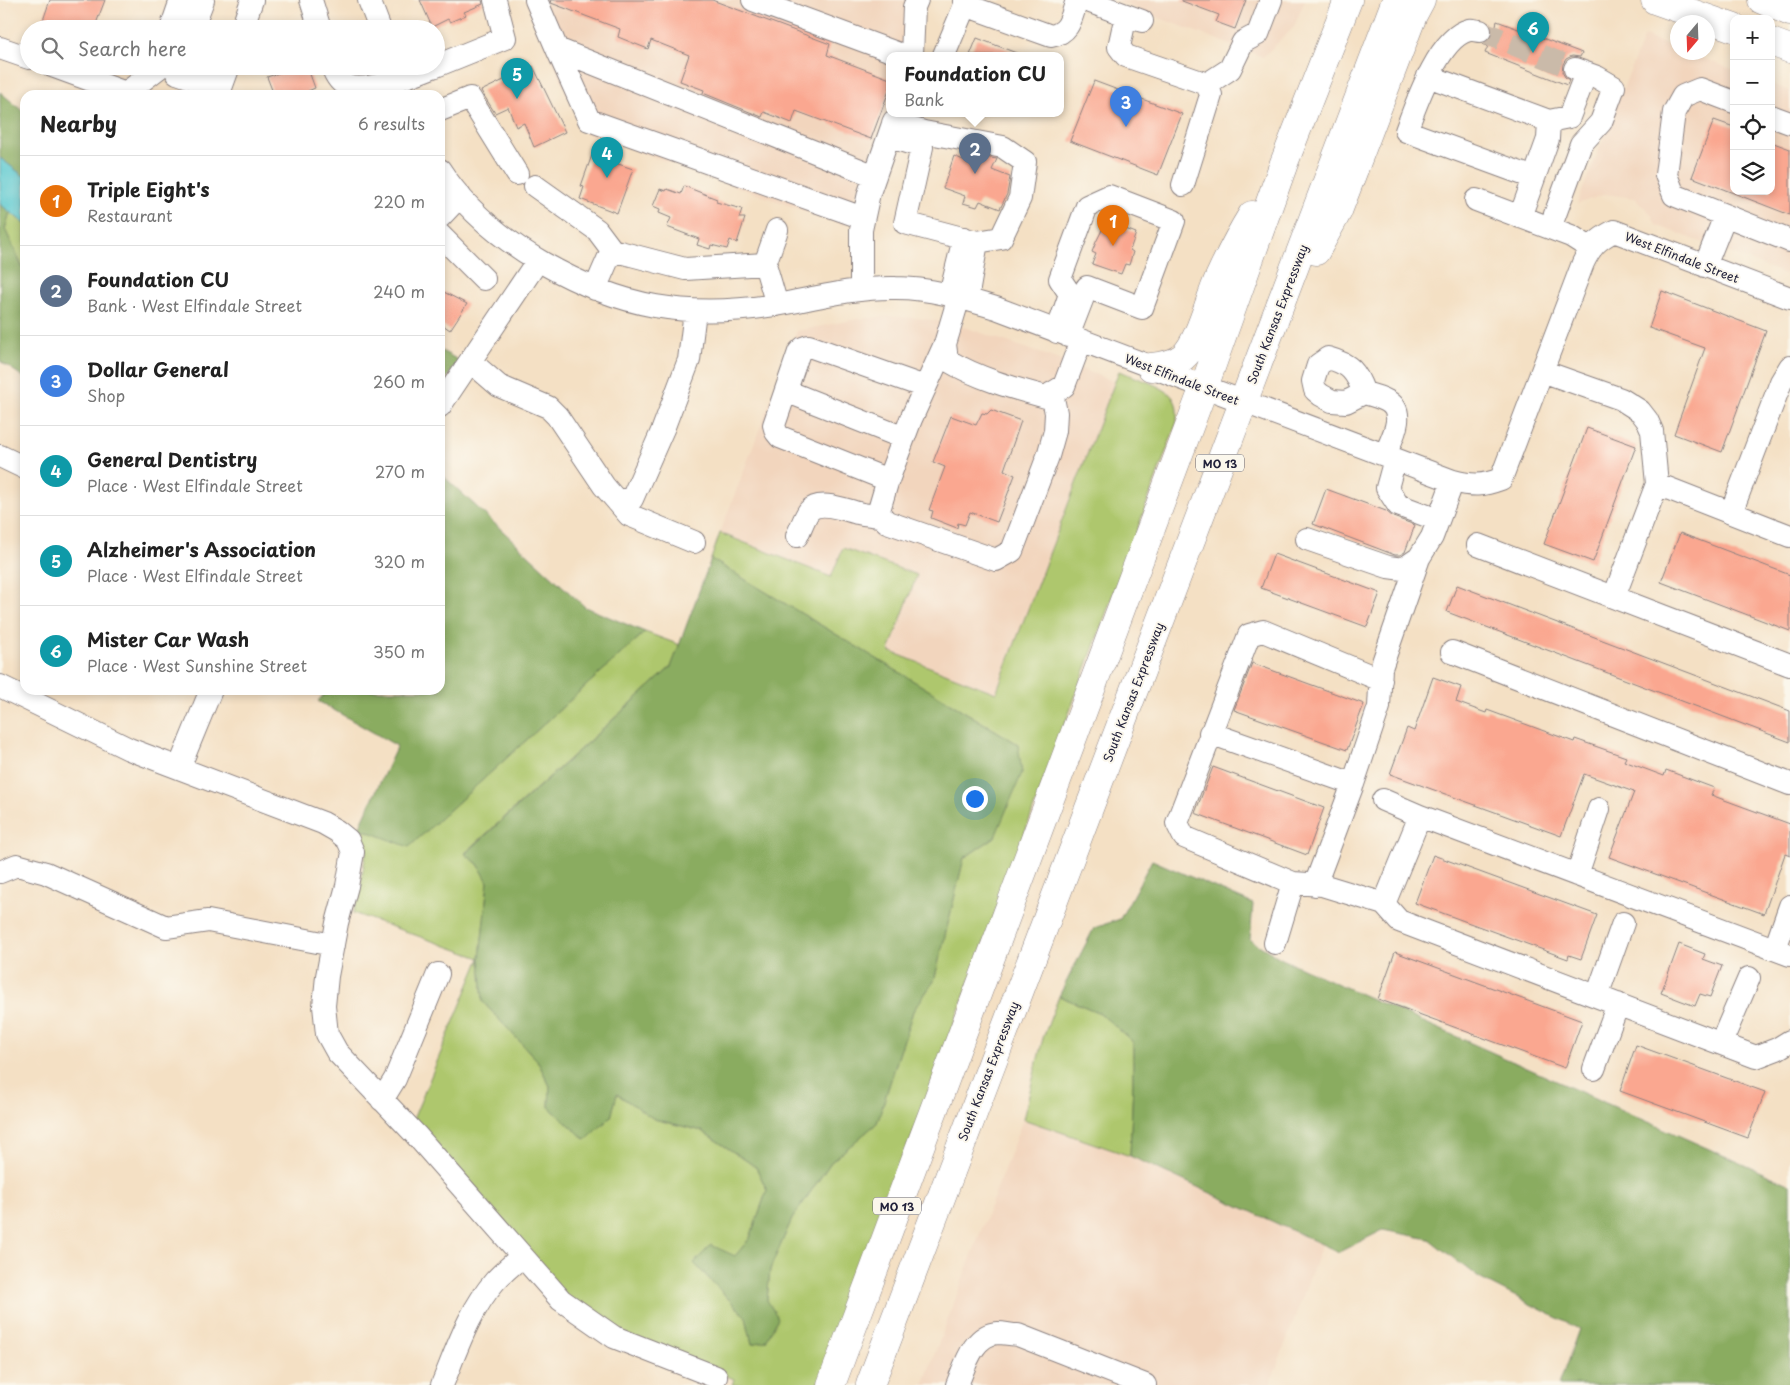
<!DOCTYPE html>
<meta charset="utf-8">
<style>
:root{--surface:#fff;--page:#f2f2f2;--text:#222;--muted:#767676;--line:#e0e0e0;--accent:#b5179e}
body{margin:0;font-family:"Playpen Sans",sans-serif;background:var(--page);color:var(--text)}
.controls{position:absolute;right:15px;top:15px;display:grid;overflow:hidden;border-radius:10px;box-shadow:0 2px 8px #0003}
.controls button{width:45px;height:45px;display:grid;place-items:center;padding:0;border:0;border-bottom:1px solid var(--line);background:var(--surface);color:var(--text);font:25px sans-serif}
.compass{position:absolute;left:1670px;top:15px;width:45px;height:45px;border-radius:50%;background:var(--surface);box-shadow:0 2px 8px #0003;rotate:199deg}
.you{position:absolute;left:974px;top:798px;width:18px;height:18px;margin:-12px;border:4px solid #fff;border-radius:50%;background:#1a73e8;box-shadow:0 0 0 8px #1a73e833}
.badge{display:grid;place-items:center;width:32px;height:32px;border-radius:50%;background:var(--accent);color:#fff;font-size:16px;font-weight:700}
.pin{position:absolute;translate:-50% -41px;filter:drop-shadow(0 1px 2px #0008)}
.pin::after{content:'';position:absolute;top:26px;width:18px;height:15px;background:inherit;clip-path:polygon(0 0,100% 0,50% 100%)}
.popup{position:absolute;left:886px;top:52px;width:178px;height:65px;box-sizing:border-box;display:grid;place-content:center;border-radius:10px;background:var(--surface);filter:drop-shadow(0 1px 4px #0005);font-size:16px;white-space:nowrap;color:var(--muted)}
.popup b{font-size:19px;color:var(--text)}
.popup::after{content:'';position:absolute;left:50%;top:100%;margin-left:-10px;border:10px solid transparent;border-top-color:var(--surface)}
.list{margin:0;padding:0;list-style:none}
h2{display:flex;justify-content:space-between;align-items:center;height:65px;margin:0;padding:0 20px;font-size:21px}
h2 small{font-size:16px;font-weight:400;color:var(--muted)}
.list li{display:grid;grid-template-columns:32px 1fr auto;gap:15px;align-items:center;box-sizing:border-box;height:90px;padding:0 20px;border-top:1px solid var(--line)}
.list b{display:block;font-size:19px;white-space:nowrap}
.list p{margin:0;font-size:16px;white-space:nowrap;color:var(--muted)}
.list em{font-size:16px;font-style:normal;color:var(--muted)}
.icon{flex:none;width:28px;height:28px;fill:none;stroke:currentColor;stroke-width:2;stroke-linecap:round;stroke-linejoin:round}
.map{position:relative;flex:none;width:1790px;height:1385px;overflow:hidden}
.search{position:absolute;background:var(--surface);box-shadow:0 2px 8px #0003;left:20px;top:20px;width:425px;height:55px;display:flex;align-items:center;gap:12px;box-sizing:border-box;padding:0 18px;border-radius:28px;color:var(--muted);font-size:19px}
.panel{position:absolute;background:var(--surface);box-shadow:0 2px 8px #0003;left:20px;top:90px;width:425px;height:605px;border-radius:15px}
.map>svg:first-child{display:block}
.built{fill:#f2d5bd}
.green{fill:#aec76d;stroke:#687454}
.forest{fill:#8aac60;stroke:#56674e}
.water{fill:#5bc9d0;stroke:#3e7686}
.building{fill:#faa790}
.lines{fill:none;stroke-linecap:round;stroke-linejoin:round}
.minor-tunnel{stroke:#cabaa9;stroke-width:22;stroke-dasharray:22 11;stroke-linecap:butt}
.minor-casing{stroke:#8b8180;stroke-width:24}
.major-casing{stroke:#8b8180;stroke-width:29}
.minor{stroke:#fff;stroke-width:22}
.major{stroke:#fff;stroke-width:28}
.labels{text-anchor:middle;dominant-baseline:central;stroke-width:4;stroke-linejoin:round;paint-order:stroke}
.shield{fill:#fbf7ec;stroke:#636270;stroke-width:1}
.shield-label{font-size:11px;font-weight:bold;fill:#22223b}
.street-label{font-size:12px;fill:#22223b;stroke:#fbf7ec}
</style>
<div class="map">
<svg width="1790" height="1385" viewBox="0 0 1790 1385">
<rect width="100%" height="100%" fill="#fbf7ec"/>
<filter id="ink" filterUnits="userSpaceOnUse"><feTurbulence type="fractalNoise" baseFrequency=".02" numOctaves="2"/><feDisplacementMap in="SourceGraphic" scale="10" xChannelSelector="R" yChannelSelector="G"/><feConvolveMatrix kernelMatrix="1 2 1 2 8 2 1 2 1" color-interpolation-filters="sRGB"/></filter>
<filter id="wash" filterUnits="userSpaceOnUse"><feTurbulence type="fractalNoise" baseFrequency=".0096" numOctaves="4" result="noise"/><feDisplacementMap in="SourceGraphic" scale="20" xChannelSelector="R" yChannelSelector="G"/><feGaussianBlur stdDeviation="1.12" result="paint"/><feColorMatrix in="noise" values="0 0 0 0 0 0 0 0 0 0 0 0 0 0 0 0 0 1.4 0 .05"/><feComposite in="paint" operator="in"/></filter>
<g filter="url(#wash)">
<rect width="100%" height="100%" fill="#f4e0c4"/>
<path class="built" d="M526 0H927L907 55H890V101L844 225 584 132Z
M1112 0H1305L1294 27 1263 57Z
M1644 36 1677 48 1678 52 1689 53 1734 70V191H1771V84L1790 91V276L1656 225 1652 215 1635 198 1605 194 1577 204Z
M891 316 927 319 967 328 1051 357 1115 382 996 693 889 651 917 576 831 577 720 533 797 331 857 319Z
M1023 1119 1130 1156 1322 1244 1270 1385H923Z"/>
<path class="green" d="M10 212 25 224V273L5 229Z
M1119 371C1133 377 1166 386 1173 398 1178 405 1177 413 1177 422L820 1385H732L734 1379 620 1332 569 1302 412 1122 480 958 353 913 360 889 367 845 359 828 410 846 645 632 680 645 671 667 465 853 478 864 488 881 480 958 483 1002 537 1060 550 1086 549 1107 586 1139 611 1117 617 1094 654 1119 702 1131 756 1167 767 1190 750 1238 735 1257 694 1263 746 1317 752 1344 767 1300 770 1269 792 1219 831 1162 877 1123 913 1011 934 981 964 858 995 837 1018 744 711 559 720 533 831 577 843 548 917 575 889 651 996 693Z
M1059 996 1100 1013 1133 1042V1083L1130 1156 1023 1119 1043 1038Z"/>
<path class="forest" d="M0 92 25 113V177L0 158Z
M0 204 10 212 5 229 25 273V378L0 361Z
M440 350 460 361 440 387Z
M440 473 585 607 645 632 409 847 359 828 397 746 318 701 328 690H440Z
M711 559 1018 744 1022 773 995 837 964 858 934 981 913 1011 877 1123 831 1162 792 1219 770 1269 767 1300 778 1318 766 1341 752 1344 746 1317 694 1263 711 1245 735 1256 750 1238 767 1190 756 1167 702 1131 654 1119 617 1094 611 1117 586 1140 549 1107 550 1086 537 1060 483 1002 480 958 488 882 478 864 465 854 671 667Z
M1152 860 1253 904 1250 940 1282 959 1790 1185V1385H1559L1579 1329 1479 1278 1429 1239 1383 1230 1339 1252 1130 1156 1133 1083V1042L1100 1013 1059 996 1094 928 1120 919Z"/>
<path class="water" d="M0 158 25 177V224L0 204Z"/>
<g id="blocks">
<path class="building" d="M50 0H105L94 29H40Z
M420 0H482L483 4 464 12 466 15 450 22 448 19 432 27Z
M550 0H712L830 44 827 55 890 79V88L871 139 796 111 792 123 764 112 762 117 703 93 704 90 680 81 689 55 651 40 648 49 618 37 620 29 551 3Z
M1182 0H1246L1235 29 1216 22 1219 15 1182 1Z
M1497 21 1582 53 1580 57 1572 56 1566 59 1563 64 1562 72 1565 77 1569 80 1567 85 1485 53 1488 46 1482 44 1491 39 1493 32 1492 28 1495 29Z
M977 38 1019 54V55H970Z
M299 66H307L315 88 308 91 309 95H274L267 77Z
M533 66 565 132 534 147 524 123 516 127 508 107 495 113 481 91Z
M1094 81 1182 114 1158 175 1070 141Z
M1714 120 1734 127V191H1771V142L1790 149V215L1692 177Z
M592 155 633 169 617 213 580 199 584 187 581 186Z
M954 156 970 163 971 160 976 162 978 156 997 159 992 170 1010 177 1007 194 1000 209 980 201 977 207 963 203 965 196 943 188Z
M684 186 717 199 716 202 742 209 739 218H745L737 243 730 240 727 249 711 245 710 249 697 245 699 239 667 227 671 218 659 213 660 209 653 206 660 189 666 191 667 189 681 194Z
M1110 223 1136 233 1130 250 1133 252 1129 265 1125 264 1121 274 1092 264 1096 254 1092 252 1096 242 1104 226 1108 228Z
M440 290 467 304 450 330 440 323Z
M1662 291 1766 331 1722 452 1674 434 1705 348 1649 328Z
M991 410 1021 421 1004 470 1015 475 997 522 970 512 965 525 958 523 957 528 931 518 933 511 929 510 945 467 933 462 951 416 976 425 982 413 987 414Z
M1587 428 1636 446 1593 562 1544 544Z
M1326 489 1386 511 1393 517 1415 525 1405 552 1400 555H1395L1313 524Z
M1680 533 1790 575V631L1661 582Z
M1274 554 1380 593 1367 627 1261 588Z
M1457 585 1790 711V742L1447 612Z
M1252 663 1364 704 1347 750 1234 710Z
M1433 677 1461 687 1456 702 1486 713 1487 710 1574 742 1575 739 1626 757 1624 761 1664 776 1666 770 1714 788 1711 795 1790 824V856L1785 854 1764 914 1609 857 1634 792 1584 774 1561 836 1390 774 1407 728 1414 731Z
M1213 767 1324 808 1307 855 1195 813Z
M1433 855 1597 915 1581 959 1569 955 1568 959 1415 903Z
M1679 944 1705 954 1703 959 1722 966 1710 997 1700 994 1695 1006 1661 993Z
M1395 952 1582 1021 1565 1068 1378 999Z
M1636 1045 1765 1092 1748 1138 1620 1091Z"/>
</g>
</g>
<g filter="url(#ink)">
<use href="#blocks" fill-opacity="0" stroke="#8b8180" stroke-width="1"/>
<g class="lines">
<path class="minor-tunnel" d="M1480 31 1575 69"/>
<g class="minor-casing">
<path id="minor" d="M311 0 320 29
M369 0 380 29
M536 0 557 49 875 176
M753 0 902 55
M965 0V5L1051 36C1071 32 1071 17 1077 0
M1085 0 1142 21
M1126 15 1119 47 1126 56 1207 84 1211 95 1183 185
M171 29 181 0
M192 29 203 0
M242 29 252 0
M1480 31C1477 31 1472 29 1469 30 1439 37 1416 104 1406 131L1534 178 1520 217
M0 48 29 58
M557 49 589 120 863 218
M912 55 914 7 917 0
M944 55 965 5
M52 66 126 93 161 66
M179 66 177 73 221 88 229 66
M332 66C335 75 339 83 348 86 368 93 415 74 435 66
M436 66 505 38 495 0
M1428 76 1549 121 1548 139 1534 178
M1207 84 1230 69 1243 42 1258 34 1271 0
M1734 102 1700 89 1683 96 1674 112 1666 175 1674 195 1790 241
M440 110 470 98 517 174
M1771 116 1790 123
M1549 121 1569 117 1586 73
M893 123 924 132 1003 147 1025 162 1020 198 1001 238 977 242 967 300
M894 138 922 147 905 223 977 242
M440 170C465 209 503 240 543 263 622 308 687 319 776 305 816 298 855 287 896 288 931 288 963 298 996 308L1453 481C1473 486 1482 486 1501 479L1583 263C1591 246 1597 240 1614 231L1790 298
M535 186 597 230 612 250
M1476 200 1571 236 1590 248
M440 217 460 196
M1550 228 1581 144 1601 122 1614 87 1597 77 1575 69
M440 235 484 279
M765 264 777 230
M1705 266 1725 216
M595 289 612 250 685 269 765 264 777 305
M861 290V230L869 193 894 121
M950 295 964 238
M959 297 945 344 947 360C977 378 1012 388 1046 397L1064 386 1081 341
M1057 332 1070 294 1060 279 1087 206 1109 196 1174 221 1142 308 1087 287 1068 336
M945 344 911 419 887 483 879 510 881 516 887 522 996 560 1012 551 1048 456 1055 431 1056 413 1052 393
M470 361 499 386 548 407 557 416 604 486 617 501 632 499 663 429 689 360 695 311
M1542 371 1621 399 1640 411 1647 420 1652 431 1657 484 1790 536
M786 391 904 438
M1364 393C1356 371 1350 364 1328 358L1318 365 1313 381 1315 390 1321 395 1332 401 1346 402 1364 393C1372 395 1380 397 1387 401 1408 412 1391 440 1385 455
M440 406 538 260
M0 456 25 468
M1395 459 1387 488 1398 505 1438 520
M888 480 780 437 776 432 774 425 799 352 803 348 809 346 925 387
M617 501 629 515 694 542
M1731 513 1781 382 1790 367
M797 536C801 528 804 518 809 511 820 499 845 510 858 513 865 515 873 515 881 516
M1307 539 1388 567 1403 569 1419 558 1432 537 1453 481
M1478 545 1790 665
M1614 597 1657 484
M1452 652 1790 784
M1381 680 1263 631 1249 635 1177 823 1184 837 1293 883 1322 885 1384 904
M0 686 129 749 323 823 337 831 348 840 353 852 347 886 337 923 327 976 324 1006 327 1034 337 1052 416 1135 561 1300 614 1337 716 1377
M1210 733 1353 784
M179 768 211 690
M1383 800 1420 816
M0 872 17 865 46 873 166 927 208 921 333 945
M1577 875 1599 809
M1315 885 1353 784 1379 707 1381 668 1419 558
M1275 943 1293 883
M1775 949 1790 906
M1790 955 1420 816 1384 904 1399 921 1756 1057 1777 1049 1790 1041
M1597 996 1623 923
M1721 1043 1749 978
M1594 1069 1618 1004
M382 1100 395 1079 438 974
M442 1385C457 1349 469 1311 495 1281 503 1272 512 1265 521 1257
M957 1385C965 1366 973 1334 998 1333 1005 1333 1011 1335 1018 1335L1145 1385"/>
</g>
<g class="major-casing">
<path id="major" d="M1655 0 1734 28
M1762 0 1790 12
M1771 42 1790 49
M1316 251 1338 211 1413 15 1421 0
M1151 367C1162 366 1174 364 1183 357 1199 343 1209 300 1218 280 1228 258 1239 236 1252 215
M831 1385 1204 387 1284 163 1348 0
M870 1385 1396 0"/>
</g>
<use href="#minor" class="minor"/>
<use href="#major" class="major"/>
</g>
</g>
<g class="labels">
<g class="shield">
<rect x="1196" y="454.5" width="48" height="17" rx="4"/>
<rect x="873" y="1197.5" width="48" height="17" rx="4"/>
</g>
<g class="shield-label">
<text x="1220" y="463">MO 13</text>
<text x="897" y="1206">MO 13</text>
</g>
<g class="street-label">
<text transform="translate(1682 257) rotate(21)">West Elfindale Street</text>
<text transform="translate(1277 314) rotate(-69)">South Kansas Expressway</text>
<text transform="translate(1182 379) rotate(21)">West Elfindale Street</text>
<text transform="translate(1133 692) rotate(-69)">South Kansas Expressway</text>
<text transform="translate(988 1071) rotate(-69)">South Kansas Expressway</text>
</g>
</g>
</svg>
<div class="controls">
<button>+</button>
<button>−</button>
<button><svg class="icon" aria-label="locate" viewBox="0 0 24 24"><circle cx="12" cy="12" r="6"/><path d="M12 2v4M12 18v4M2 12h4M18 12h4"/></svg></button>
<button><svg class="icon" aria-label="layers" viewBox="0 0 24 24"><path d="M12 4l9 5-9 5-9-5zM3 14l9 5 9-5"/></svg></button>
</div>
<svg class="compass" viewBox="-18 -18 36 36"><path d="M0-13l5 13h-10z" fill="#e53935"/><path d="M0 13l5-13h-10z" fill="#767676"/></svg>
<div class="you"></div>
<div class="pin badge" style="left:1113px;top:246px;background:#e8710a">1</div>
<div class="pin badge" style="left:975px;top:174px;background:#5c6f8a">2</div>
<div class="popup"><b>Foundation CU</b>Bank</div>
<div class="pin badge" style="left:1126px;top:127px;background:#3f7fe0">3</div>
<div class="pin badge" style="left:607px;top:178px;background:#0f9aa8">4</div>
<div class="pin badge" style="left:517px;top:99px;background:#0f9aa8">5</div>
<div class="pin badge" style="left:1533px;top:53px;background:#0f9aa8">6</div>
<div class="search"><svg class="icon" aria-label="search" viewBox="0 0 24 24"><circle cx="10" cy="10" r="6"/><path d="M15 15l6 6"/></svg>Search here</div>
<section class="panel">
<h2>Nearby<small>6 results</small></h2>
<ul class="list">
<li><span class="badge" style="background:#e8710a">1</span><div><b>Triple Eight's</b><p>Restaurant</p></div><em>220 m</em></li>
<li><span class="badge" style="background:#5c6f8a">2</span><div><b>Foundation CU</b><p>Bank · West Elfindale Street</p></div><em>240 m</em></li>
<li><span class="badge" style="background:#3f7fe0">3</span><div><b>Dollar General</b><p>Shop</p></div><em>260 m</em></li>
<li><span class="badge" style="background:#0f9aa8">4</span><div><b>General Dentistry</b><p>Place · West Elfindale Street</p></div><em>270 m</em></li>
<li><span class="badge" style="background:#0f9aa8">5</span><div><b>Alzheimer's Association</b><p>Place · West Elfindale Street</p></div><em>320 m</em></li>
<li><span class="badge" style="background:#0f9aa8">6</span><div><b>Mister Car Wash</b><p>Place · West Sunshine Street</p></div><em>350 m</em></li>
</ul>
</section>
</div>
